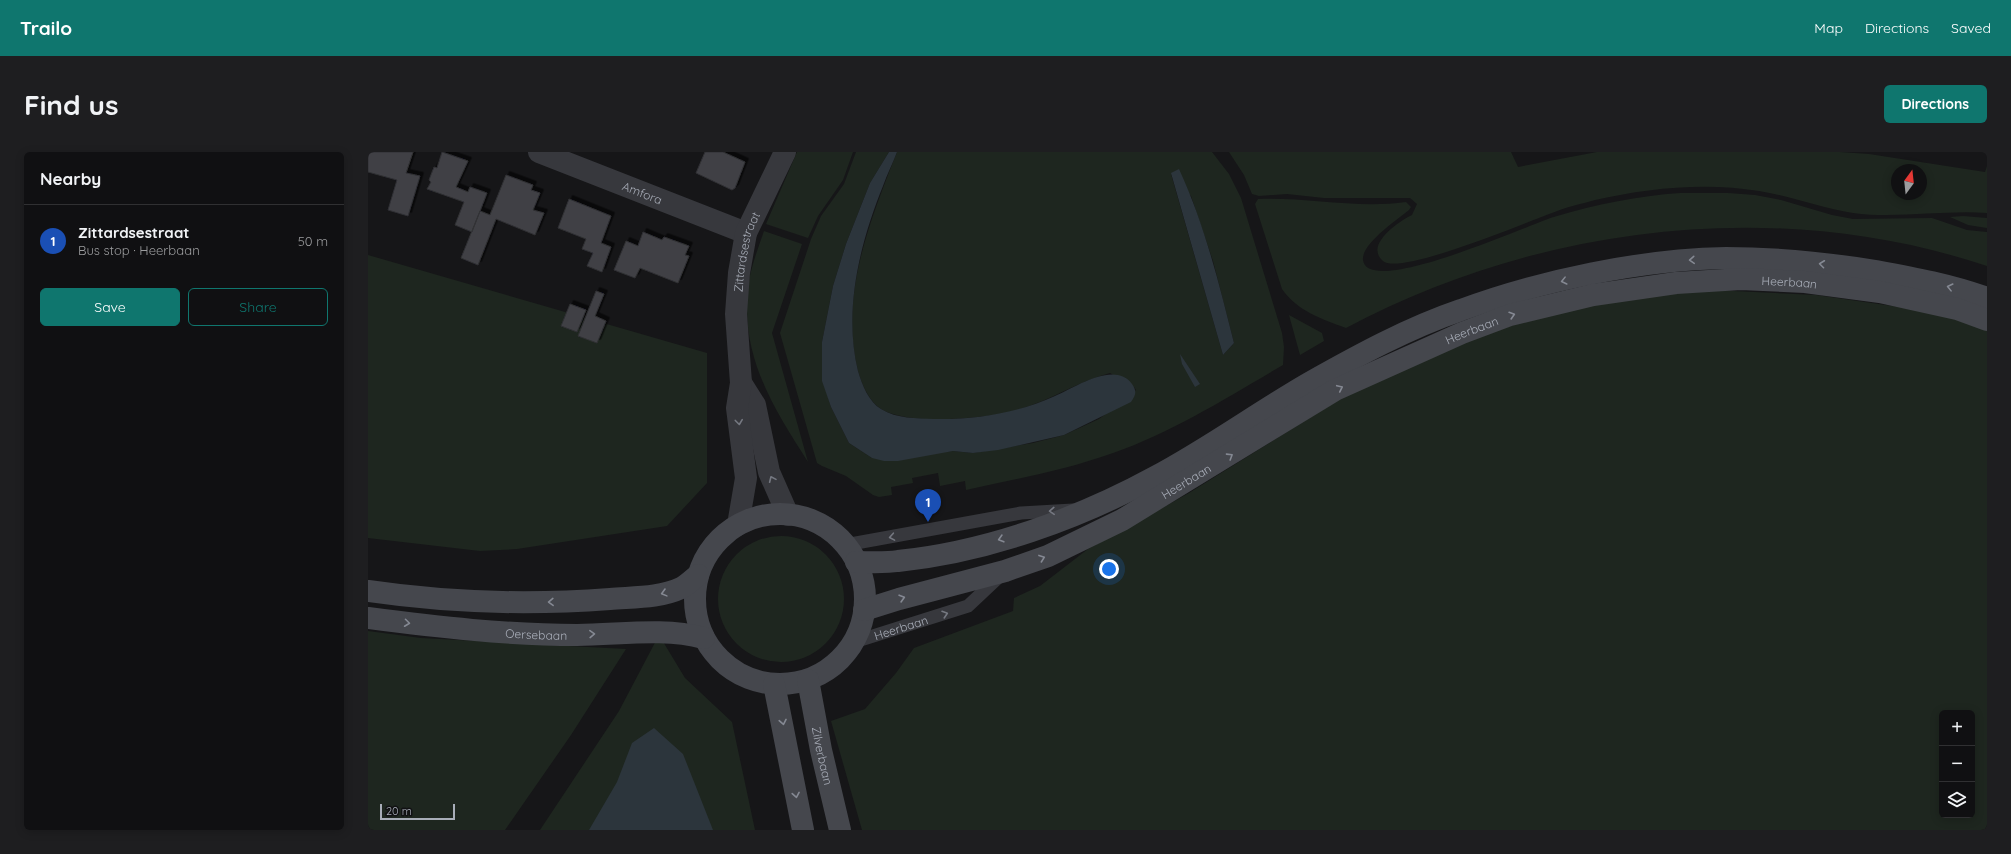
<!DOCTYPE html>
<meta charset="utf-8">
<style>
:root{--surface:#101012;--page:#1e1e20;--text:#f1f3f6;--muted:#9c9d9f;--line:#303032;--accent:#0f766e}
body{margin:0;font-family:Quicksand,sans-serif;background:var(--page);color:var(--text)}
.controls{position:absolute;right:12px;bottom:12px;display:grid;overflow:hidden;border-radius:6px;box-shadow:0 2px 10px #0003}
.controls button{width:36px;height:36px;display:grid;place-items:center;padding:0;border:0;border-bottom:1px solid var(--line);background:var(--surface);color:var(--text);font:20px sans-serif}
.compass{position:absolute;left:1523px;top:12px;width:36px;height:36px;border-radius:50%;background:var(--surface);box-shadow:0 2px 10px #0003;rotate:15deg}
.scale{position:absolute;left:12px;bottom:10px;width:75px;box-sizing:border-box;padding-left:4px;border:2px solid #a8adb8;border-top:0;font-size:11px;line-height:14px;white-space:nowrap;color:#a8adb8;-webkit-text-stroke:3px #111113;paint-order:stroke}
.you{position:absolute;left:741px;top:417px;width:14px;height:14px;margin:-10px;border:3px solid #fff;border-radius:50%;background:#1a73e8;box-shadow:0 0 0 6px #1a73e833}
.badge{display:grid;place-items:center;width:26px;height:26px;border-radius:50%;background:var(--accent);color:#fff;font-size:13px;font-weight:700}
.pin{position:absolute;translate:-50% -33px;filter:drop-shadow(0 1px 2px #0008)}
.pin::after{content:'';position:absolute;top:21px;width:14px;height:12px;background:inherit;clip-path:polygon(0 0,100% 0,50% 100%)}
.list{margin:0;padding:0;list-style:none}
h2{display:flex;justify-content:space-between;align-items:center;height:52px;margin:0;padding:0 16px;font-size:17px}
h2 small{font-size:13px;font-weight:400;color:var(--muted)}
.list li{display:grid;grid-template-columns:26px 1fr auto;gap:12px;align-items:center;box-sizing:border-box;height:72px;padding:0 16px;border-top:1px solid var(--line)}
.list b{display:block;font-size:15px;white-space:nowrap}
.list p{margin:0;font-size:13px;white-space:nowrap;color:var(--muted)}
.list em{font-size:13px;font-style:normal;color:var(--muted)}
.actions{display:flex;gap:8px;padding:12px 16px}
.actions a{flex:1;padding:9px 0;border:1px solid var(--accent);border-radius:6px;text-align:center;font-size:14px;color:var(--accent)}
.actions .main{background:var(--accent);color:#fff}
.icon{flex:none;width:22px;height:22px;fill:none;stroke:currentColor;stroke-width:2;stroke-linecap:round;stroke-linejoin:round}
.map{position:relative;flex:none;width:1619px;height:678px;overflow:hidden;border-radius:6px}
header{display:flex;align-items:center;gap:24px;box-sizing:border-box;height:56px;padding:0 20px;background:var(--accent);color:#fff}
header strong{font-size:19px}
nav{display:flex;gap:22px;margin-inline-start:auto;font-size:14px}
.intro{display:flex;align-items:center;justify-content:space-between;box-sizing:border-box;height:96px;padding:0 24px}
h1{margin:0;font-size:28px}
.button{padding:10px 18px;border-radius:6px;background:var(--accent);color:#fff;font-size:14px;font-weight:700}
main{display:flex;gap:24px;padding:0 24px}
aside{flex:1;background:var(--surface);border-radius:6px;box-shadow:0 2px 10px #0003}
.map>svg:first-child{display:block}
.green{fill:#1e261f;fill-rule:evenodd}
.water{fill:#2c353c}
.building{fill:#404145;stroke:#303034;filter:url(#shadow)}
.lines{fill:none;stroke-linecap:round;stroke-linejoin:round}
.service{stroke:#37383d;stroke-width:13}
.minor{stroke:#37383d;stroke-width:22}
.secondary{stroke:#45474d;stroke-width:22}
.oneway{stroke:#858993}
.oneway2{stroke:#757881}
.labels{text-anchor:middle;dominant-baseline:central;stroke-width:3.5;stroke-linejoin:round;paint-order:stroke}
.street-label{font-size:12px;fill:#a8adb8;stroke:#111113}
</style>
<header>
<strong>Trailo</strong>
<nav><a>Map</a><a>Directions</a><a>Saved</a></nav>
</header>
<div class="intro"><h1>Find us</h1><a class="button">Directions</a></div>
<main>
<aside>
<h2>Nearby<small></small></h2>
<ul class="list">
<li><span class="badge" style="background:#1a4fb4">1</span><div><b>Zittardsestraat</b><p>Bus stop · Heerbaan</p></div><em>50 m</em></li>
</ul>
<div class="actions"><a class="main">Save</a><a>Share</a></div>
</aside>
<div class="map">
<svg width="1619" height="678" viewBox="0 0 1619 678">
<defs>
<filter id="shadow"><feDropShadow dx="3.5" dy="-3.5" stdDeviation="0" flood-color="#0009"/></filter>
</defs>
<rect width="100%" height="100%" fill="#161618"/>
<path class="green" d="M429 0H485L475 28 450 64 440 86 398 72Z
M488 0H521L502 31 478 92 465 134 454 190 455 229 463 255 481 291 504 306 585 299 605 301 665 291 696 283 731 267 768 238 766 235 742 221C706 231 675 253 638 261 608 267 539 273 513 257 501 249 494 233 490 219 471 144 502 69 529 0H844L861 22 873 46 914 181 916 195 915 213C860 245 805 280 745 301 698 318 648 327 598 338L597 329 572 334 570 321 544 326 545 331 523 335 524 343 511 345 505 343 478 324 454 314 449 311 412 181 443 87 453 64 476 32ZM803 22 823 44 845 109 866 191 855 203Z
M861 0H1143L1150 15 1229 0H1472L1501 2 1617 20 1619 14V61C1575 58 1527 67 1485 61 1453 56 1423 44 1391 39 1338 30 1279 36 1227 48 1213 52 1198 55 1184 61 1159 70 1032 124 1015 109 996 93 1031 69 1044 63L1049 52 1042 46H956L919 42 891 44 884 42 876 23ZM1529 18H1553V42H1529Z
M1312 41H1360L1387 43 1413 48 1464 63 1485 67 1564 66 1599 78 1619 80V114C1409 44 1171 73 978 176 954 167 929 159 914 137L887 52 890 47C939 45 989 57 1038 50L1043 55 1041 58C1030 67 993 92 995 108 1000 147 1166 70 1189 64 1229 52 1270 44 1312 41Z
M1595 64 1619 66V76L1600 73 1582 65Z
M396 79 434 92 404 181 440 310C408 260 377 212 379 150 379 125 388 102 396 79Z
M0 103 339 201V331L299 374 149 397 112 399 0 386Z
M1325 137 1448 143 1587 163 1619 176V678H494L463 569 497 557 528 521 546 496 645 459 646 446 672 434 720 397 821 341 951 260 1003 229 1069 197 1194 158ZM1574 561H1604V663H1574Z
M921 163 954 181 956 189 932 203Z
M350 447a63 63 0 1 1 126 0a63 63 0 1 1-126 0Z
M0 479 53 486 258 497 203 583 137 678H0Z
M291 483 317 526 364 570 387 678H172L251 559Z"/>
<path class="water" d="M521 0H529C525 11 519 22 515 34 492 91 475 158 490 219 494 233 501 250 513 257 529 267 549 266 566 267 607 268 650 261 687 244 706 236 747 208 764 232 769 239 768 243 763 250L696 283 630 298 605 301 585 299 530 309H516L504 306 481 291 463 255 454 229V190L465 134 478 92 502 31Z
M811 17C837 73 851 132 866 191L855 203 803 21Z
M812 202 832 232 827 235 814 212Z
M286 576 315 602 345 678H221L249 630 264 591Z"/>
<path class="building" d="M0 0H45L38 21 52 24 40 64 20 58 29 28 0 20Z
M74 0 100 9 88 35 100 40 102 35 119 41 104 80 87 73 96 50 59 37 63 30 61 28 66 15 69 16Z
M337 0H355L377 10 367 36 364 38 328 21Z
M138 23 165 33 163 38 172 41 165 58 176 61 167 83 128 67 110 113 93 106 112 59 122 63Z
M201 47 243 64 233 91 243 95 234 120 219 114 225 101 214 97 218 87 190 76Z
M275 80 294 88 296 85 321 94 317 103 321 104 310 131 272 116 267 126 246 118 258 89 270 94Z
M228 139 236 142 227 164 238 169 229 191 210 184Z
M202 152 218 158 209 180 193 174Z"/>
<g class="lines">
<g class="service">
<path d="M477 393 653 361 705 358"/>
<path id="s1" d="M486 490 600 454 634 422"/>
</g>
<g class="minor">
<path id="s2" d="M171 0 378 81"/>
<path d="M373 231 387 253 401 320 420 363"/>
<path id="s3" d="M370 373 378 326 369 256 373 231 368 162 371 121 378 81 417 0"/>
</g>
<g class="secondary">
<circle cx="412" cy="447" r="85"/>
<path d="M488 410C502 410 517 411 530 409 618 400 710 367 787 325 840 297 889 261 941 231 989 204 1040 176 1093 158 1171 129 1275 107 1358 106 1408 106 1458 111 1508 119 1546 126 1583 133 1619 146"/>
<path d="M0 439C81 451 160 453 242 447 265 445 292 446 313 436 319 433 325 427 330 423"/>
<path id="s4" d="M496 458 531 447 637 419 680 404 754 368 967 238 1094 181 1142 163 1225 143 1308 131 1373 127 1437 130 1512 140 1589 157 1619 168"/>
<path id="s5" d="M0 466C69 475 139 483 209 483 251 483 294 475 336 486"/>
<path id="s6" d="M440 528 453 598 472 678"/>
<path d="M406 532 435 678"/>
</g>
</g>
<defs><path id="oneway-chevron" d="M-2-3.5L2.5 0L-2 3.5" fill="none" stroke-width="1.6" stroke-linecap="round" stroke-linejoin="round"/></defs>
<g class="oneway">
<use href="#oneway-chevron" transform="translate(1324 108) rotate(176)"/>
<use href="#oneway-chevron" transform="translate(1454 112) rotate(-173)"/>
<use href="#oneway-chevron" transform="translate(1196 129) rotate(166)"/>
<use href="#oneway-chevron" transform="translate(1582 135) rotate(-166)"/>
<use href="#oneway-chevron" transform="translate(1144 163) rotate(-17)"/>
<use href="#oneway-chevron" transform="translate(972 236) rotate(-25)"/>
<use href="#oneway-chevron" transform="translate(862 304) rotate(-32)"/>
<use href="#oneway-chevron" transform="translate(633 387) rotate(164)"/>
<use href="#oneway-chevron" transform="translate(674 406) rotate(-20)"/>
<use href="#oneway-chevron" transform="translate(296 441) rotate(165)"/>
<use href="#oneway-chevron" transform="translate(534 446) rotate(-16)"/>
<use href="#oneway-chevron" transform="translate(183 450) rotate(178)"/>
<use href="#oneway-chevron" transform="translate(39 471) rotate(7)"/>
<use href="#oneway-chevron" transform="translate(224 482) rotate(-2)"/>
<use href="#oneway-chevron" transform="translate(415 570) rotate(79)"/>
<use href="#oneway-chevron" transform="translate(428 643) rotate(80)"/>
</g>
<g class="oneway2">
<use href="#oneway-chevron" transform="translate(371 270) rotate(83)"/>
<use href="#oneway-chevron" transform="translate(404 327) rotate(-114)"/>
<use href="#oneway-chevron" transform="translate(684 359) rotate(177)"/>
<use href="#oneway-chevron" transform="translate(524 385) rotate(170)"/>
<use href="#oneway-chevron" transform="translate(577 462) rotate(-18)"/>
</g>
<g class="labels">
<g class="street-label">
<text stroke="none"><textPath href="#s2" startOffset="111">Amfora</textPath></text>
<text stroke="none"><textPath href="#s3" startOffset="276">Zittardsestraat</textPath></text>
<text stroke="none"><textPath href="#s4" startOffset="997">Heerbaan</textPath></text>
<text stroke="none"><textPath href="#s4" startOffset="673">Heerbaan</textPath></text>
<text stroke="none"><textPath href="#s4" startOffset="349">Heerbaan</textPath></text>
<text stroke="none"><textPath href="#s1" startOffset="49">Heerbaan</textPath></text>
<text stroke="none"><textPath href="#s5" startOffset="169">Oersebaan</textPath></text>
<text stroke="none"><textPath href="#s6" startOffset="77">Zilverbaan</textPath></text>
</g>
</g>
</svg>
<div class="controls">
<button>+</button>
<button>−</button>
<button><svg class="icon" aria-label="layers" viewBox="0 0 24 24"><path d="M12 4l9 5-9 5-9-5zM3 14l9 5 9-5"/></svg></button>
</div>
<svg class="compass" viewBox="-18 -18 36 36"><path d="M0-13l5 13h-10z" fill="#e53935"/><path d="M0 13l5-13h-10z" fill="#9c9d9f"/></svg>
<div class="scale">20 m</div>
<div class="you"></div>
<div class="pin badge" style="left:560px;top:370px;background:#1a4fb4">1</div>
</div>
</main>
